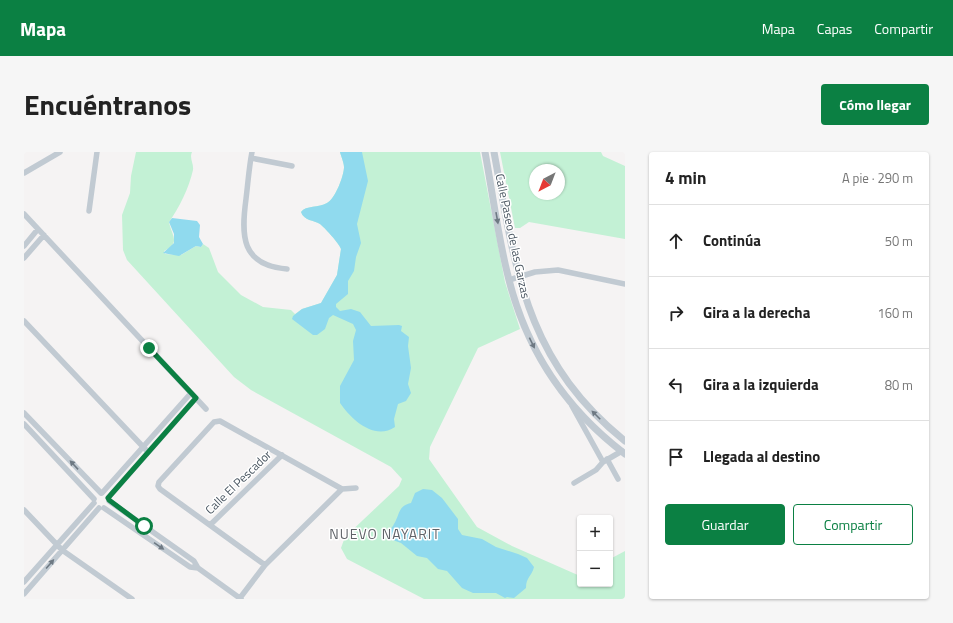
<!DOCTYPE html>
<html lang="es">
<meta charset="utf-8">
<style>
:root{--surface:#fff;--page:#f6f6f6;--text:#222;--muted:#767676;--line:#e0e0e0;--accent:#0b8043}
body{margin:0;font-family:"Titillium Web",sans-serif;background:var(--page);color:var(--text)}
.controls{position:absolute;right:12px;bottom:12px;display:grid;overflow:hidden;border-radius:4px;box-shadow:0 1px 3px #0004}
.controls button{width:36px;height:36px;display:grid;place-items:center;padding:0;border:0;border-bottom:1px solid var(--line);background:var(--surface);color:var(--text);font:20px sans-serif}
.compass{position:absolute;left:505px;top:12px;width:36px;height:36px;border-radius:50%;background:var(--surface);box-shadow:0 1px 3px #0004;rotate:222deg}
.stop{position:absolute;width:12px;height:12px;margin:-9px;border:3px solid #0b8043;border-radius:50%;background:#fff}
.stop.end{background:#0b8043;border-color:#fff;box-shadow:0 1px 4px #0008}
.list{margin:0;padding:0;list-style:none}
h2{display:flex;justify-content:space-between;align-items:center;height:52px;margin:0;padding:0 16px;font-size:17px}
h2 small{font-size:13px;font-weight:400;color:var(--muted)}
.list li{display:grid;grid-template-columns:26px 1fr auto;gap:12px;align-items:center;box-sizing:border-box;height:72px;padding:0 16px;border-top:1px solid var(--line)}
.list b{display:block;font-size:15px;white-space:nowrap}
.list em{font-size:13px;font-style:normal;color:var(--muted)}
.actions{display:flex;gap:8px;padding:12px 16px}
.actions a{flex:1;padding:9px 0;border:1px solid var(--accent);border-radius:4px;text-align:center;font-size:14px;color:var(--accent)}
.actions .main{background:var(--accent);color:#fff}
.icon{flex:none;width:22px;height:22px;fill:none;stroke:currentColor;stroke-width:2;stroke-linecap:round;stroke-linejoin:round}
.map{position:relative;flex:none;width:601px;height:447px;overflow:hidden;border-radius:4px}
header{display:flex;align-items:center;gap:24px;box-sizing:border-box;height:56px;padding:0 20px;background:var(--accent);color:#fff}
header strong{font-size:19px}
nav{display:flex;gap:22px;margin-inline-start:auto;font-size:14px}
.intro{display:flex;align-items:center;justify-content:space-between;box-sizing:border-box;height:96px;padding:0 24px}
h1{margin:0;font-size:28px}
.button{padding:10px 18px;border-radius:4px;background:var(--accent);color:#fff;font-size:14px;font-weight:700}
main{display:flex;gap:24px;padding:0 24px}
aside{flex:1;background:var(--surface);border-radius:4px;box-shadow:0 1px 3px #0004}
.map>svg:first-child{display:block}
.green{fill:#c3f1d5;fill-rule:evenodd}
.water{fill:#90daee}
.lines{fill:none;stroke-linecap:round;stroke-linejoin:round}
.minor{stroke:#c1cad2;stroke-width:5.5}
.tertiary{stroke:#c1cad2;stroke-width:7}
.oneway{fill:#6e7983}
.route{stroke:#0b8043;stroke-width:5}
.labels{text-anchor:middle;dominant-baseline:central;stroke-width:3;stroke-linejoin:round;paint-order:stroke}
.street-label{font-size:12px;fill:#4a5661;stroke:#fff}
.quarter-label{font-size:14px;letter-spacing:1px;fill:#5f6368;stroke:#fff}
</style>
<header>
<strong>Mapa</strong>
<nav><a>Mapa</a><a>Capas</a><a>Compartir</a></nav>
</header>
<div class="intro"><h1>Encuéntranos</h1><a class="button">Cómo llegar</a></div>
<main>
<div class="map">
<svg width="601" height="447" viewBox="0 0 601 447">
<rect width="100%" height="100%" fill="#f5f3f3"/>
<path class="green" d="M112 0H168C165 6 170 12 169 18 165 36 155 56 145 70 148 85 157 90 140 99L141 102 157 103 172 94 177 95 179 92 185 96 194 120 217 143 239 155 267 158 271 162 278 157 297 151 313 123 317 97C315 91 300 75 296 72 290 68 280 69 277 60 282 53 295 56 303 51 311 47 320 24 320 15 320 11 317 4 316 0H456L481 130 496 177 454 196 406 295 405 307 453 375 488 394 556 424V432H586V407L601 399V447H400L323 407 317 396 321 385 375 334 378 327 367 315 227 238 210 225 103 108 99 98 98 63 106 41 107 24Z
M476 0H577L579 4 601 14V87L505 70 496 76H491ZM511 18H535V42H511Z"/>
<path class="water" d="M316 0H338L344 29 333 72 337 91 332 105 330 119 324 129V142L312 152V155L316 159 327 157 336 160 347 174 375 173 378 174 377 179 385 185 384 194 387 216 384 232 387 241 382 249 374 252 370 267 371 275C350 289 327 267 316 251V234L330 208 329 189 332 178 329 172 309 163 305 166 301 177 293 183H289L268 167 269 164 278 157 297 151 313 123 317 97C315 91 300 75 296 72 290 68 280 69 277 60 282 53 295 56 303 51 311 47 320 24 320 15 320 11 317 4 316 0Z
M148 66 173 69 176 73 175 85 179 92 177 95 172 94 155 104 139 101 150 91V82L145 70Z
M399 337 408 338 418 346 434 367V377L438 383 458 387 472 395 494 402 503 406 510 415C508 424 502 425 502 436L490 446 483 445 481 446 472 441H449L438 436 423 419 414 417 403 406 393 404 377 391 366 387 364 383C365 378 368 376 370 372 376 362 374 354 387 351L391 341Z"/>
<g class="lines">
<path class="minor" d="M228 0C225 15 224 31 222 47 217 84 217 113 263 117
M227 6 268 14
M0 21 36 0
M65 59 73 0
M0 62 182 257
M0 94 14 77
M0 106 20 83
M485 128 511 120 534 118 601 132
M0 169 124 300
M548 254 579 310
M0 261 77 341
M0 272 70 347
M583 307 594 327
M550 331 572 318 579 310 598 299
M78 341 167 241
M84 346 172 246
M85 349 170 409 174 416 217 447
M80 356 166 415 174 416
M0 358 38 398 108 447
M186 373 258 303
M241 413 136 337 134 334 135 330 190 270 196 269 318 337 332 336
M0 430 70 351
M0 442 75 356
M216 446 241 413 318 337"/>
<path class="tertiary" d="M461 0C469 43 474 86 485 128 503 199 543 258 601 302
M470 0C492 119 501 208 601 289"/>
</g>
<defs><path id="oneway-solid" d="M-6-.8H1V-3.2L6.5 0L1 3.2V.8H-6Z"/></defs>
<g class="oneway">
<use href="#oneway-solid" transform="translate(473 66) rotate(80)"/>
<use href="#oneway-solid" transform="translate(508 191) rotate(64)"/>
<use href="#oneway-solid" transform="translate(572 263) rotate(-135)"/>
<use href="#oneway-solid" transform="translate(50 313) rotate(-133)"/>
<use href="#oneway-solid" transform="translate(135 394) rotate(34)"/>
<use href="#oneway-solid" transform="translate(26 412) rotate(-49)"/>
</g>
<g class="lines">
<path class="route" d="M120 374 85 348 84 346 172 246 125 196"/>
</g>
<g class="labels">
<g class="street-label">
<text transform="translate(489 84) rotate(78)">Calle Paseo de las Garzas</text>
<text transform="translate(214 330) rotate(-44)">Calle El Pescador</text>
</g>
<g class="quarter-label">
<text x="361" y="381">NUEVO NAYARIT</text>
</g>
</g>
</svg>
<div class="controls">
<button>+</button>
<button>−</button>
</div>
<svg class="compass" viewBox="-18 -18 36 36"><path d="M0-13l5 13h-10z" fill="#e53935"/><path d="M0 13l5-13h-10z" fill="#767676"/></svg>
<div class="stop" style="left:120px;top:374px"></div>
<div class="stop end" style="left:125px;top:196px"></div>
</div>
<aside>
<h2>4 min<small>A pie · 290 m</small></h2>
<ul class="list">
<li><svg class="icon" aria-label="ahead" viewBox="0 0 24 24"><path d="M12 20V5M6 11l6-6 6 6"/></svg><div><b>Continúa</b></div><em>50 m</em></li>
<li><svg class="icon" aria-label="right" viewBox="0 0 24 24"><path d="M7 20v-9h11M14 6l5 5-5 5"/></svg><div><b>Gira a la derecha</b></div><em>160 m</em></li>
<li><svg class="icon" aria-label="left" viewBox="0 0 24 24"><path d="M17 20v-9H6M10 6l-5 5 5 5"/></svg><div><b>Gira a la izquierda</b></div><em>80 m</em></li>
<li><svg class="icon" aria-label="arrive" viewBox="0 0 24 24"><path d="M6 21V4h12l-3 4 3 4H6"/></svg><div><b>Llegada al destino</b></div></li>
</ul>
<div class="actions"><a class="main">Guardar</a><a>Compartir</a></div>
</aside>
</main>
